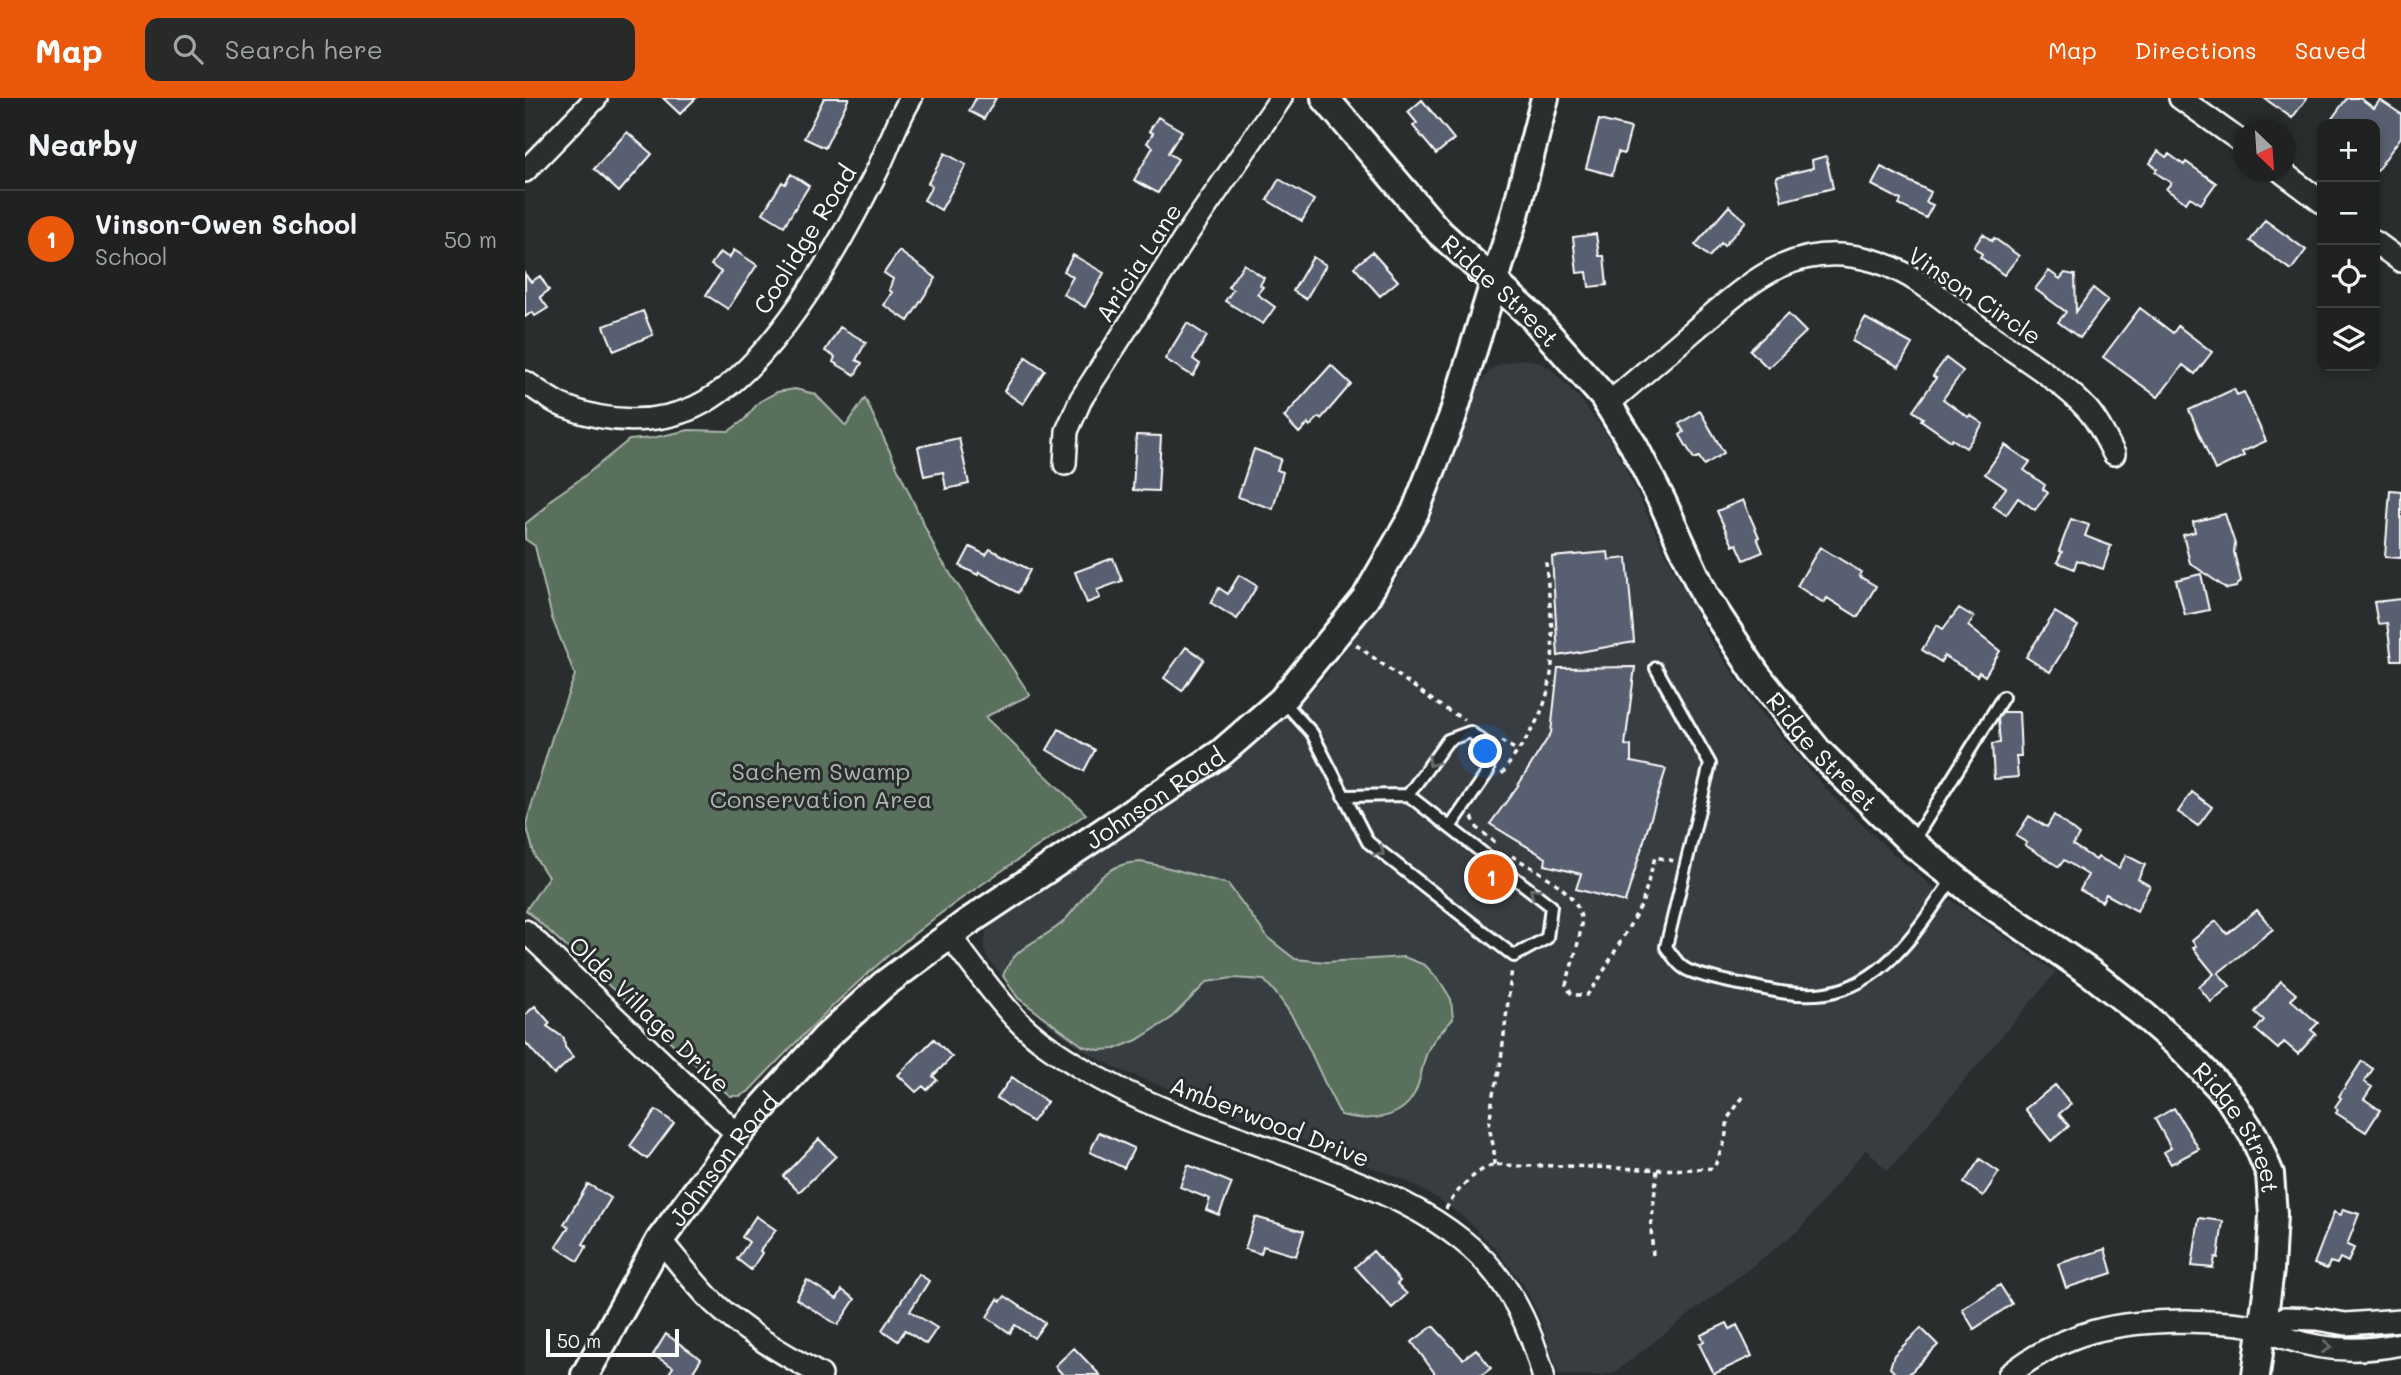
<!DOCTYPE html>
<meta charset="utf-8">
<style>
:root{--surface:#202222;--page:#282a2a;--text:#f1f3f6;--muted:#a2a4a5;--line:#3d3f40;--accent:#ea580c}
body{margin:0;font-family:Mali,sans-serif;background:var(--page);color:var(--text)}
.controls{position:absolute;right:21px;top:21px;display:grid;overflow:hidden;border-radius:14px;box-shadow:0 4px 10px #0003}
.controls button{width:63px;height:63px;display:grid;place-items:center;padding:0;border:0;border-bottom:2px solid var(--line);background:var(--surface);color:var(--text);font:35px sans-serif}
.compass{position:absolute;left:1708px;top:21px;width:63px;height:63px;border-radius:50%;background:var(--surface);box-shadow:0 4px 10px #0003;rotate:155deg}
.scale{position:absolute;left:21px;bottom:18px;width:133px;box-sizing:border-box;padding-left:7px;border:4px solid #fff;border-top:0;font-size:19px;line-height:24px;white-space:nowrap;color:#fff;-webkit-text-stroke:5px #2a2d2e;paint-order:stroke}
.you{position:absolute;left:961px;top:654px;width:24px;height:24px;margin:-18px;border:5px solid #fff;border-radius:50%;background:#1a73e8;box-shadow:0 0 0 10px #1a73e833}
.badge{display:grid;place-items:center;width:46px;height:46px;border-radius:50%;background:var(--accent);color:#fff;font-size:23px;font-weight:700}
.pin{position:absolute;translate:-50% -50%;border:4px solid #fff;box-shadow:0 2px 7px #0006}
.list{margin:0;padding:0;list-style:none}
h2{display:flex;justify-content:space-between;align-items:center;height:91px;margin:0;padding:0 28px;font-size:30px}
h2 small{font-size:23px;font-weight:400;color:var(--muted)}
.list li{display:grid;grid-template-columns:46px 1fr auto;gap:21px;align-items:center;box-sizing:border-box;height:98px;padding:0 28px;border-top:2px solid var(--line)}
.list b{display:block;font-size:26px;white-space:nowrap}
.list p{margin:0;font-size:23px;white-space:nowrap;color:var(--muted)}
.list em{font-size:23px;font-style:normal;color:var(--muted)}
.icon{flex:none;width:38px;height:38px;fill:none;stroke:currentColor;stroke-width:2;stroke-linecap:round;stroke-linejoin:round}
.map{position:relative;flex:none;width:1876px;height:1277px;overflow:hidden}
header{display:flex;align-items:center;gap:42px;box-sizing:border-box;height:98px;padding:0 35px;background:var(--accent);color:#fff}
header strong{font-size:33px}
nav{display:flex;gap:38px;margin-inline-start:auto;font-size:24px}
.search{width:490px;height:63px;background:var(--page);display:flex;align-items:center;gap:18px;box-sizing:border-box;padding:0 24px;border-radius:14px;color:var(--muted);font-size:26px}
main{display:flex}
aside{flex:1;background:var(--surface)}
.map>svg:first-child{display:block}
.built{fill:#383c42}
.green{fill:#596f5b;stroke:#acb7ad;stroke-width:2}
.building{fill:#595e70;stroke:#fff;stroke-width:2}
.lines{fill:none;stroke-linecap:round;stroke-linejoin:round}
.service-casing{stroke:#fff;stroke-width:16}
.minor-casing{stroke:#fff;stroke-width:26}
.tertiary-casing{stroke:#fff;stroke-width:32}
.path{stroke:#fff;stroke-width:3.5;stroke-dasharray:5 5;stroke-linecap:butt}
.service{stroke:#2a2d2e;stroke-width:10}
.minor{stroke:#2a2d2e;stroke-width:21}
.tertiary{stroke:#2a2d2e;stroke-width:26}
.oneway{stroke:#6a6c6d}
.labels{text-anchor:middle;dominant-baseline:central;stroke-width:6;stroke-linejoin:round;paint-order:stroke}
.street-label{font-size:24px;fill:#fff;stroke:#2a2d2e}
.park-label{font-size:24px;fill:#acb7ad;stroke:#2a2d2e}
</style>
<header>
<strong>Map</strong>
<div class="search"><svg class="icon" aria-label="search" viewBox="0 0 24 24"><circle cx="10" cy="10" r="6"/><path d="M15 15l6 6"/></svg>Search here</div>
<nav><a>Map</a><a>Directions</a><a>Saved</a></nav>
</header>
<main>
<aside>
<h2>Nearby<small></small></h2>
<ul class="list">
<li><span class="badge">1</span><div><b>Vinson-Owen School</b><p>School</p></div><em>50 m</em></li>
</ul>
</aside>
<div class="map">
<svg width="1876" height="1277" viewBox="0 0 1876 1277">
<rect width="100%" height="100%" fill="#2a2d2e"/>
<filter id="ink" filterUnits="userSpaceOnUse"><feTurbulence type="fractalNoise" baseFrequency=".0143" numOctaves="2"/><feDisplacementMap in="SourceGraphic" scale="14" xChannelSelector="R" yChannelSelector="G"/><feConvolveMatrix kernelMatrix="1 2 1 2 8 2 1 2 1" color-interpolation-filters="sRGB"/></filter>
<g filter="url(#ink)">
<path class="built" d="M998 261 1011 263 1025 270 1056 302 1077 330 1095 359 1149 473 1185 542 1233 610 1300 690 1365 753 1409 790 1531 874 1363 1073 1341 1051 1274 1132 1090 1274 1078 1277H1034L1015 1220 998 1186 971 1152 942 1122 912 1100 878 1081 595 972 563 955 525 928 494 899 463 861 459 852 461 834 469 825 674 688 756 623 800 579 868 488 902 424 956 284 965 272 975 266Z"/>
<path class="green" d="M270 291 290 296 321 328 340 300 413 457 505 597 460 619 561 716C511 750 460 783 411 819 342 871 282 932 223 994L215 998H205L1 812 23 779 10 759 1 726 28 636 50 577 27 520 10 448 0 441V426L20 410 25 402 57 380 104 342 127 340 164 332 204 333 219 322 234 304 252 294Z
M615 764C645 768 673 779 703 786L743 840 770 861 801 864 879 859 900 867 915 883 926 901 928 921C920 930 909 940 904 950 897 963 897 979 891 992 879 1022 844 1024 816 1017 790 971 777 920 739 882L708 880 682 884 645 921 612 942 590 951 574 952 558 948 493 900 478 878C490 846 515 844 537 825 554 809 565 785 584 773 595 766 603 765 615 764Z"/>
<path class="building" d="M138 0H171L155 16Z
M299 0H324L300 50 279 40Z
M451 0H471L459 21 444 13Z
M1739 0H1782L1767 20Z
M1822 0H1835L1849 10 1855 2 1876 16V39L1850 75V26H1803Z
M897 2 929 41 911 56 888 28 892 25 883 14Z
M633 19 657 33 643 55 653 61 633 95 609 82 628 49 622 45 628 35 624 33Z
M1074 22 1106 30 1099 56 1093 54 1087 77 1061 70Z
M102 34 127 56 94 94 69 71Z
M1633 53 1641 59 1644 56 1659 67 1661 64 1691 85 1676 106 1665 99 1661 105 1641 91 1646 85 1630 74 1632 71 1625 65Z
M420 55 441 67 416 112 399 102 407 88 403 85Z
M1301 58 1308 90 1257 103 1251 79 1288 70 1287 62Z
M1356 69 1406 94 1401 104 1408 107 1401 120 1374 107 1376 102 1347 87Z
M266 76 284 88 259 128 238 115 257 84 260 86Z
M754 81 789 102 777 123 742 102Z
M1204 108 1221 123 1199 148 1196 145 1184 159 1170 147Z
M1740 122 1781 152 1766 172 1725 143Z
M1071 136 1074 158H1079L1082 187 1064 189 1062 174 1052 175 1048 139Z
M1458 136 1467 143 1469 140 1494 158 1479 177 1455 159 1457 156 1449 149Z
M209 152 232 167 203 211 181 197 196 174 186 167 195 154 204 160Z
M374 153 411 180 383 223 359 207 367 194 364 192 368 181 359 175Z
M847 154 873 183 855 198 829 169Z
M548 157 579 175 560 209 538 196 548 179 539 173Z
M788 159 801 167 781 201 768 193Z
M719 166 739 180 735 187 738 189 732 196 750 209 738 226 700 203 708 192 703 189Z
M1524 173 1535 181 1540 175 1550 177 1551 214 1568 190 1583 202 1555 240 1533 224 1541 214 1510 191Z
M0 176 6 184 15 178 24 192 15 199 23 210 10 218 7 214 0 219Z
M1615 210 1648 235 1653 228 1687 254 1670 276 1658 267 1633 299 1578 259Z
M118 213 128 237 89 253 79 228Z
M1263 216 1281 234 1243 270 1225 252Z
M1340 220 1387 246 1374 269 1327 243Z
M662 225 682 238 668 261 675 266 668 278 640 261Z
M315 229 341 244 331 262 337 265 330 277 308 264 310 259 300 253Z
M501 259 520 272 498 306 479 293Z
M1421 260 1438 273 1418 301 1443 319 1445 317 1458 326 1441 350 1427 341 1426 343 1396 322 1398 320 1388 313 1411 280 1408 278Z
M806 267 826 286 796 321 794 319 785 328 783 326 774 335 759 319Z
M1709 291 1712 297 1719 294 1741 343 1717 354 1719 358 1690 372 1664 312Z
M1175 313 1199 355 1179 367 1174 359 1169 361 1155 337 1159 334 1154 326Z
M611 337 636 338 633 393 608 392Z
M434 340 444 386 421 391 418 374 399 378 393 349Z
M1480 347 1505 364 1499 372 1520 387 1518 391 1523 395 1510 412 1493 400 1481 417 1468 408 1481 390 1460 376Z
M729 351 756 361 752 372 758 374 748 411 713 399Z
M1865 392 1876 393V460L1860 459Z
M1218 402 1234 439 1232 440 1238 454 1219 462 1212 446 1208 448 1192 413Z
M1700 416 1710 446 1709 454 1716 483 1711 489 1702 491 1665 465 1658 437 1670 434 1668 424Z
M1546 421 1564 427 1560 438 1586 448 1578 471 1552 462 1549 471 1532 464 1537 454 1534 453Z
M445 449 461 457 465 451 505 472 493 495 454 474 453 477 435 468Z
M1295 449 1336 474 1334 478 1351 488 1333 519 1302 500 1299 505 1272 488Z
M1083 454 1084 462 1102 460 1109 544 1033 558 1027 459Z
M588 460 597 483 572 492 575 500 562 505 550 474Z
M1676 476 1684 512 1660 517 1651 482Z
M714 477 732 488 712 521 686 505 694 490 703 496Z
M1876 501V562H1867L1862 525 1853 526 1849 504Z
M1434 510 1449 519 1443 528 1475 553 1460 578 1454 574 1452 578 1419 558 1416 564 1397 552 1412 527 1418 531Z
M1530 514 1553 528 1525 574 1501 559Z
M661 549 679 561 657 593 639 580Z
M1110 569 1100 647 1106 648V664L1141 671 1100 804 1051 791 1056 776 1020 767 1021 760 965 726 992 689 1026 635 1033 570Z
M1478 614H1494L1496 658H1491L1493 679 1469 681 1467 646 1475 645 1473 621Z
M534 631 570 652 559 673 522 652Z
M1667 694 1687 709 1673 728 1653 714Z
M1529 717 1554 737 1548 747 1571 762 1573 759 1594 770 1601 757 1620 767 1613 781 1625 788 1612 813 1581 796 1577 804 1555 792 1563 777 1539 762 1534 769 1500 747 1502 745 1491 738 1504 718 1522 729Z
M1732 812 1748 831 1693 875 1705 888 1686 904 1674 889 1689 876 1668 850 1671 848 1667 843 1691 823 1702 836Z
M1756 883 1771 896 1766 902 1793 925 1786 932 1791 936 1773 956 1759 944 1753 951 1731 932 1739 922 1730 914Z
M10 908 25 925 22 928 39 940 40 949 48 959 29 977 0 944V917Z
M409 941 427 959 408 978 412 982 402 992 398 988 391 994 373 977Z
M1837 963 1848 971 1839 984 1847 989 1839 1001 1855 1012 1841 1034 1811 1015 1813 1012 1810 1009 1816 1000 1814 998Z
M487 979 522 1004 507 1024 472 1000Z
M1530 987 1546 1006 1534 1016 1544 1028 1526 1043 1500 1011Z
M1649 1010 1674 1051 1646 1066 1639 1054 1646 1050 1630 1021Z
M131 1012 149 1025 122 1061 105 1048Z
M574 1034 609 1050 599 1070 565 1054Z
M294 1041 311 1058 274 1094 258 1078Z
M1455 1061 1474 1074 1458 1098 1439 1085Z
M663 1067 707 1085 694 1117 681 1112 685 1101 655 1089Z
M63 1086 86 1100 58 1146 62 1148 53 1163 31 1149 44 1129 39 1126Z
M1818 1111 1834 1116 1822 1147 1829 1150 1823 1164 1815 1160 1812 1166 1805 1164 1802 1171 1789 1166 1809 1114 1816 1117Z
M231 1118 251 1132 235 1153 237 1155 226 1172 212 1161 224 1144 217 1139Z
M730 1119 779 1133 771 1158 738 1148 736 1156 720 1151Z
M1674 1120 1698 1123 1693 1160 1690 1159 1688 1170 1667 1168Z
M1580 1151 1587 1175 1541 1190 1533 1166Z
M848 1153 875 1183 872 1186 882 1196 867 1210 830 1169Z
M394 1176 404 1183 385 1213 412 1230 401 1246 380 1232 373 1243 357 1232Z
M282 1182 312 1201 317 1192 330 1201 313 1227 271 1201Z
M1475 1187 1487 1206 1449 1231 1437 1211Z
M480 1198 520 1225 509 1240 490 1227 485 1235 462 1219 473 1201 476 1203Z
M1202 1225 1205 1231 1212 1227 1227 1258 1189 1276 1174 1246 1179 1243 1176 1237Z
M908 1228 938 1261 951 1251 966 1270 957 1277H911L887 1244Z
M1396 1230 1413 1247 1383 1277H1372L1365 1270 1369 1257Z
M141 1236 176 1261 166 1277H143L148 1269 128 1257Z
M549 1250 575 1277H538L530 1268Z"/>
<g class="lines">
<g class="service-casing">
<path id="service" d="M1131 570 1185 666 1141 849C1146 855 1152 866 1159 870 1169 877 1208 885 1221 887 1247 893 1274 899 1301 895 1362 886 1397 825 1429 779
M757 602 787 635 843 744 989 858 1022 840 1026 808 883 697 818 698
M883 697 923 642 945 634 964 648 963 674 926 728
M1387 745 1478 599"/>
</g>
<g class="minor-casing">
<path id="minor" d="M1655 0 1718 45
M0 73 71 0
M1757 74 1797 104
M1850 144 1876 163
M0 284C13 292 27 304 41 309 82 325 130 327 170 309 246 273 313 150 350 77 363 52 371 24 386 0
M1083 306C1111 282 1139 258 1167 234 1223 186 1269 139 1350 163 1391 175 1427 209 1461 234 1492 256 1537 283 1562 311 1574 324 1581 341 1589 356
M540 366 542 333 556 301 663 135 756 0
M0 833 213 1037
M424 837C446 865 467 895 490 920 510 941 534 956 558 971 636 1018 728 1042 812 1076 857 1094 900 1112 938 1143 980 1176 1005 1226 1018 1277
M135 1142C152 1162 169 1185 188 1204 219 1234 259 1256 296 1277
M1737 1230 1760 1220 1791 1221 1821 1226 1876 1222
M1484 1277C1539 1233 1593 1223 1662 1223 1687 1224 1713 1224 1736 1230 1745 1232 1752 1238 1761 1240 1798 1253 1838 1254 1876 1246"/>
</g>
<g class="tertiary-casing">
<g id="tertiary">
<path id="s1" d="M800 0 914 134 1006 217 1078 298 1109 348 1138 405 1180 498 1231 576 1293 653 1387 745 1449 795 1567 876 1614 913 1658 951 1702 997 1729 1038 1745 1076 1748 1117 1745 1172 1731 1277"/>
<path id="s2" d="M60 1277 135 1142 217 1032 301 939 358 887 440 826 696 655 757 602 840 501 890 414 927 320 990 117 1020 0"/>
</g>
</g>
<path class="path" d="M831 547 917 609 940 622
M976 643 993 653
M977 676C993 652 1013 628 1021 600 1034 557 1024 508 1021 464
M947 719 953 731 970 744
M987 758C1010 772 1060 795 1056 828 1054 847 1046 868 1041 887L1047 897H1062L1073 883 1117 806 1130 759 1149 763
M969 1067V1051L964 1029 968 996 975 970 987 870
M921 1111C930 1094 949 1073 968 1067 977 1065 991 1069 1000 1068 1063 1066 1126 1075 1189 1070L1200 1043 1203 1020 1218 999
M1128 1157 1126 1131 1132 1072"/>
<use href="#service" class="service"/>
<use href="#minor" class="minor"/>
<use href="#tertiary" class="tertiary"/>
</g>
<defs><path id="oneway-chevron" d="M-2-3.5L2.5 0L-2 3.5" fill="none" stroke-width="1.6" stroke-linecap="round" stroke-linejoin="round" transform="scale(1.75)"/></defs>
<g class="oneway">
<use href="#oneway-chevron" transform="translate(907 664) rotate(126)"/>
<use href="#oneway-chevron" transform="translate(855 754) rotate(38)"/>
<use href="#oneway-chevron" transform="translate(1009 794) rotate(-142)"/>
<use href="#oneway-chevron" transform="translate(1802 1249) rotate(8)"/>
</g>
</g>
<g class="labels">
<g class="street-label">
<text transform="translate(279 141) rotate(-58)">Coolidge Road</text>
<text transform="translate(613 164) rotate(-57)">Aricia Lane</text>
<text stroke="none"><textPath href="#s1" startOffset="261">Ridge Street</textPath></text>
<text transform="translate(1450 197) rotate(34)">Vinson Circle</text>
<text stroke="none"><textPath href="#s1" startOffset="828">Ridge Street</textPath></text>
<text stroke="none"><textPath href="#s2" startOffset="824">Johnson Road</textPath></text>
<text transform="translate(125 916) rotate(44)">Olde Village Drive</text>
<text transform="translate(745 1023) rotate(21)">Amberwood Drive</text>
<text stroke="none"><textPath href="#s1" startOffset="1395">Ridge Street</textPath></text>
<text stroke="none"><textPath href="#s2" startOffset="257">Johnson Road</textPath></text>
</g>
<g class="park-label">
<text x="296" y="672">Sachem Swamp<tspan x="296" dy="28">Conservation Area</tspan></text>
</g>
</g>
</svg>
<div class="controls">
<button>+</button>
<button>−</button>
<button><svg class="icon" aria-label="locate" viewBox="0 0 24 24"><circle cx="12" cy="12" r="6"/><path d="M12 2v4M12 18v4M2 12h4M18 12h4"/></svg></button>
<button><svg class="icon" aria-label="layers" viewBox="0 0 24 24"><path d="M12 4l9 5-9 5-9-5zM3 14l9 5 9-5"/></svg></button>
</div>
<svg class="compass" viewBox="-18 -18 36 36"><path d="M0-13l5 13h-10z" fill="#e53935"/><path d="M0 13l5-13h-10z" fill="#a2a4a5"/></svg>
<div class="scale">50 m</div>
<div class="you"></div>
<div class="pin badge" style="left:966px;top:779px">1</div>
</div>
</main>
